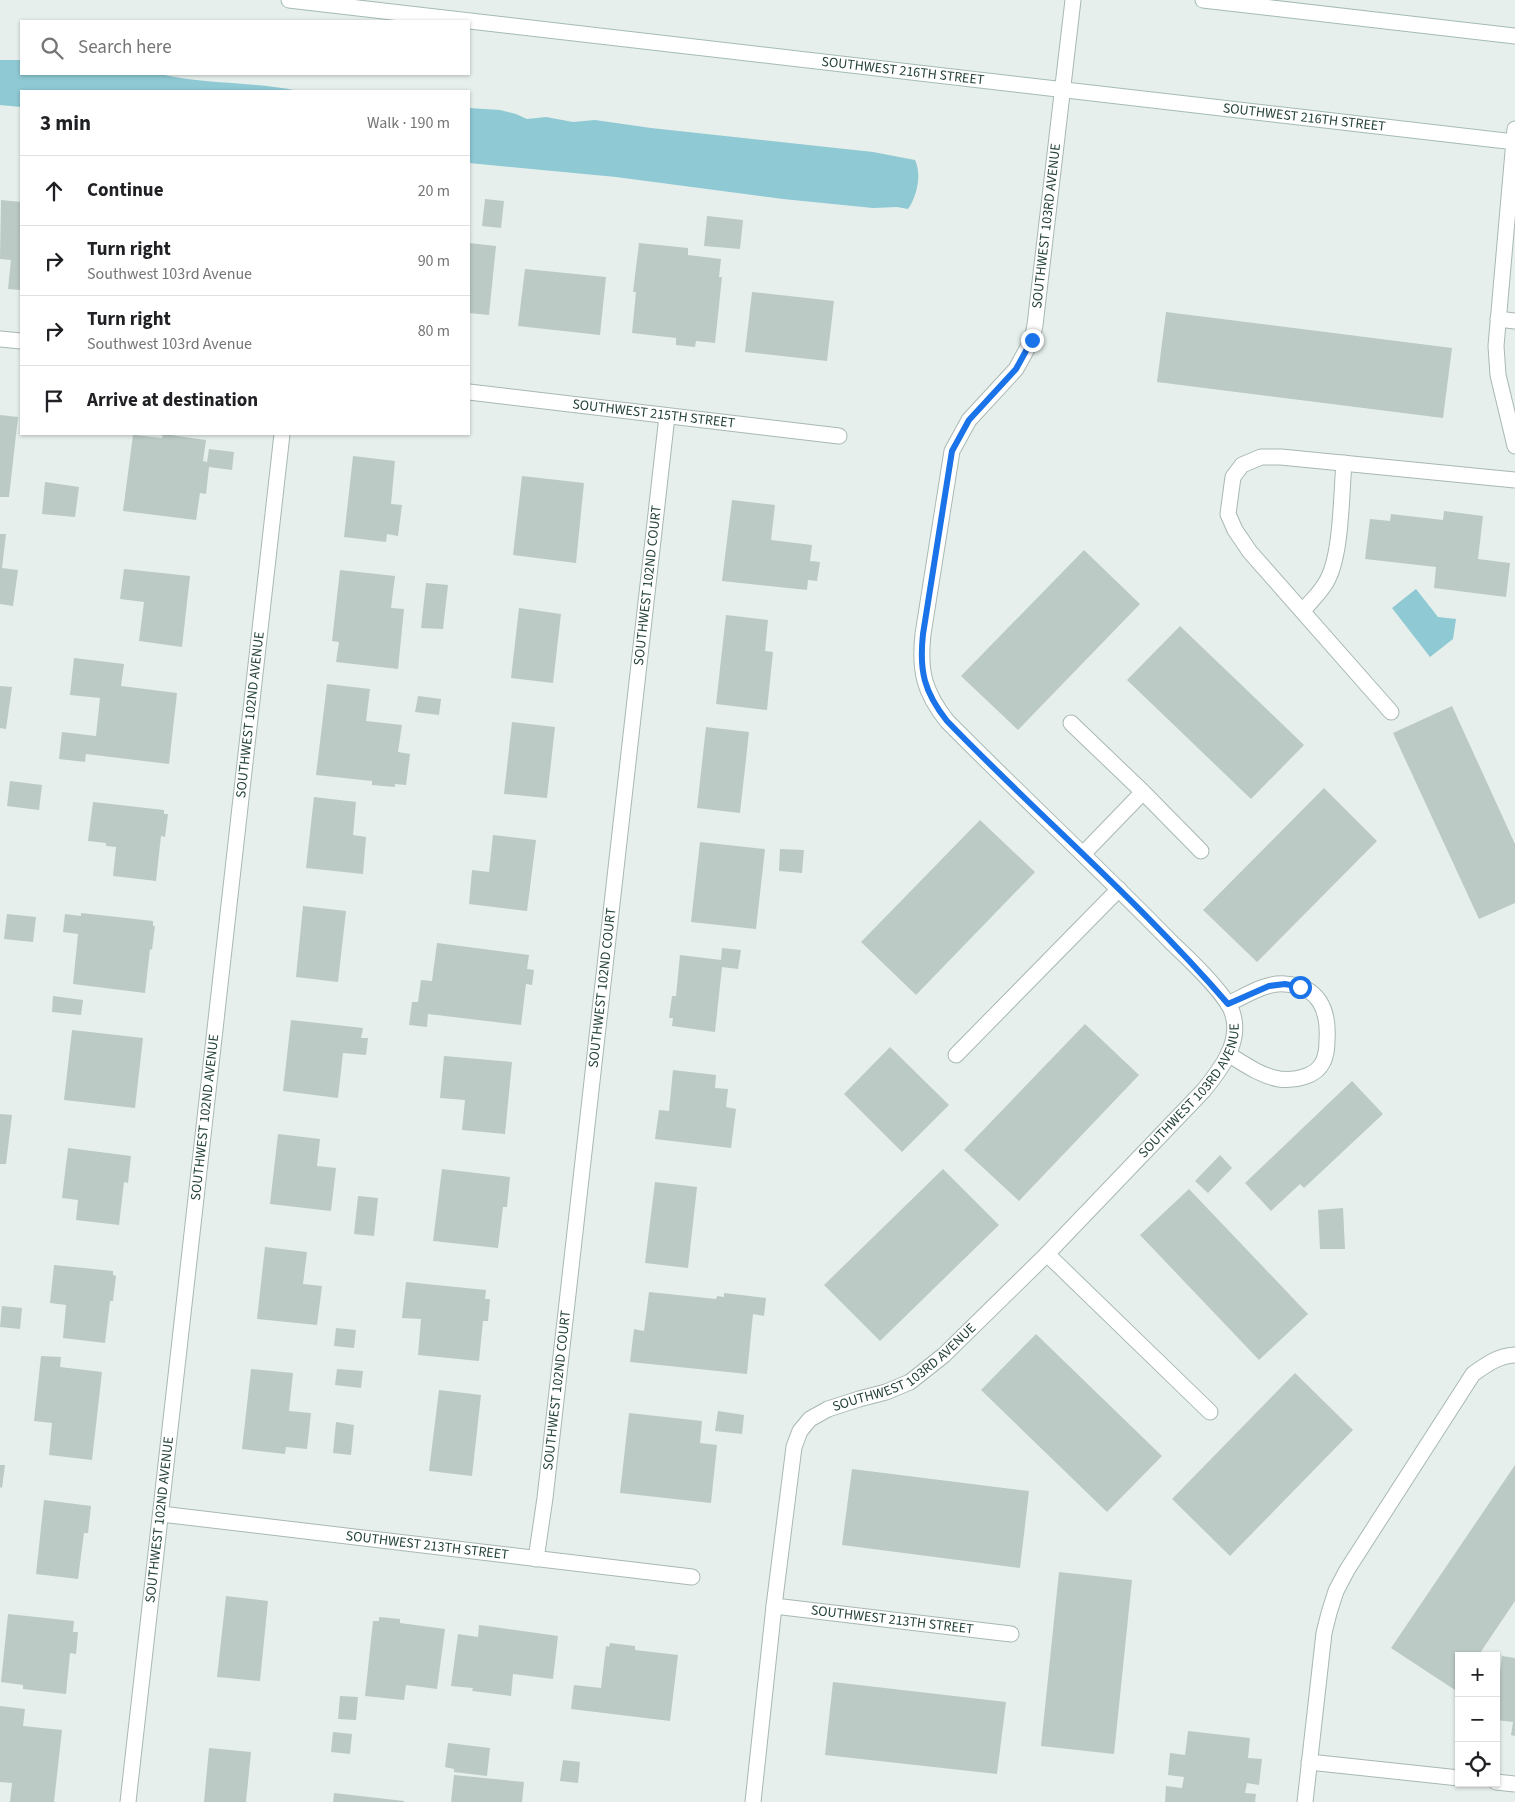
<!DOCTYPE html>
<meta charset="utf-8">
<style>
:root{--surface:#fff;--page:#f2f2f2;--text:#202124;--muted:#757577;--line:#e0e0e0}
body{margin:0;font-family:"Source Sans 3",sans-serif;background:var(--page);color:var(--text)}
.controls{position:absolute;right:15px;bottom:15px;display:grid;overflow:hidden;border-radius:0px;box-shadow:0 1px 4px #0004}
.controls button{width:45px;height:45px;display:grid;place-items:center;padding:0;border:0;border-bottom:1px solid var(--line);background:var(--surface);color:var(--text);font:25px sans-serif}
.stop{position:absolute;width:15px;height:15px;margin:-11px;border:4px solid #1a73e8;border-radius:50%;background:#fff}
.stop.end{background:#1a73e8;border-color:#fff;box-shadow:0 1px 5px #0008}
.list{margin:0;padding:0;list-style:none}
h2{display:flex;justify-content:space-between;align-items:center;height:65px;margin:0;padding:0 20px;font-size:21px}
h2 small{font-size:16px;font-weight:400;color:var(--muted)}
.list li{display:grid;grid-template-columns:32px 1fr auto;gap:15px;align-items:center;box-sizing:border-box;height:70px;padding:0 20px;border-top:1px solid var(--line)}
.list b{display:block;font-size:19px;white-space:nowrap}
.list p{margin:0;font-size:16px;white-space:nowrap;color:var(--muted)}
.list em{font-size:16px;font-style:normal;color:var(--muted)}
.icon{flex:none;width:28px;height:28px;fill:none;stroke:currentColor;stroke-width:2;stroke-linecap:round;stroke-linejoin:round}
.map{position:relative;flex:none;width:1515px;height:1802px;overflow:hidden}
.search{position:absolute;background:var(--surface);box-shadow:0 1px 4px #0004;left:20px;top:20px;width:450px;height:55px;display:flex;align-items:center;gap:12px;box-sizing:border-box;padding:0 18px;border-radius:0px;color:var(--muted);font-size:19px}
.panel{position:absolute;background:var(--surface);box-shadow:0 1px 4px #0004;left:20px;top:90px;width:450px;height:345px;border-radius:0px}
.map>svg:first-child{display:block}
.water{fill:#8ec9d4}
.building{fill:#bbcac4}
.lines{fill:none;stroke-linecap:round;stroke-linejoin:round}
.service-casing{stroke:#a8b8b2;stroke-width:17}
.minor-casing{stroke:#a8b8b2;stroke-width:17}
.secondary-casing{stroke:#a4bbb3;stroke-width:17}
.service{stroke:#fff;stroke-width:15}
.minor{stroke:#fff;stroke-width:15}
.secondary{stroke:#fff;stroke-width:15}
.route{stroke:#1a73e8;stroke-width:6}
.labels{text-anchor:middle;dominant-baseline:central;stroke-width:4;stroke-linejoin:round;paint-order:stroke}
.street-label{font-size:14px;fill:#24423a;stroke:#f7fbf9}
</style>
<div class="map">
<svg width="1515" height="1802" viewBox="0 0 1515 1802">
<rect width="100%" height="100%" fill="#e6efeb"/>
<path class="water" d="M0 60H21V74H160C206 85 253 81 298 91H21V107L0 105Z
M469 108 500 110 516 114 527 119 546 117 573 122 595 120 651 128 873 152 915 160C922 175 917 196 908 209L897 207 873 208 783 199 616 177 469 163Z
M1416 589 1438 617 1456 619 1453 639 1430 657 1392 608Z"/>
<path class="building" d="M485 199 504 201 501 228 482 226Z
M1 200 21 202V290L8 289 11 260 0 259Z
M707 216 743 220 740 249 704 246Z
M469 243 496 246 489 315 469 313Z
M639 243 688 248V255L721 259 719 277H722L715 343 696 341 695 347 676 345V338L632 333 636 292H633Z
M525 269 606 277 600 335 518 326Z
M752 292 834 301 827 361 745 352Z
M1166 312 1452 348 1443 418 1157 382Z
M0 415 18 417 9 497H0Z
M163 434 206 440 203 461 207 462 209 449 234 452 232 470 209 467 206 494 200 493 196 520 123 511 133 435 162 438Z
M353 456 395 461 391 504 402 505 398 536 387 534 386 542 344 537Z
M522 476 584 483 576 563 513 555Z
M45 482 79 487 75 517 42 514Z
M732 500 775 505 771 540 812 545 810 561 820 562 817 581 808 580 807 590 722 581Z
M1444 511 1483 516 1478 559 1510 563 1506 597 1434 588 1436 567 1365 559 1370 519 1390 521 1391 514 1443 520Z
M0 534H6L2 568 18 570 13 606 0 604Z
M1084 550 1140 604 1018 730 961 676Z
M124 569 190 576 182 647 139 641 144 602 120 599Z
M340 570 395 576 391 608 404 609 398 669 336 662 339 642 332 641Z
M426 583 448 585 443 629 421 628Z
M519 608 561 614 553 683 511 678Z
M726 615 768 620 765 651 773 652 767 710 716 704Z
M1180 626 1304 745 1251 799 1127 680Z
M74 658 124 664 121 686 177 693 169 764 86 754 85 762 59 759 62 732 96 736 100 698 70 695Z
M327 684 370 689 366 721 402 725 398 752 410 754 406 785 395 784V787L372 785V781L316 775Z
M0 686 12 687 6 729 0 728Z
M418 696 441 699 439 715 415 712Z
M1452 706 1515 844V903L1479 919 1393 733Z
M512 722 555 727 547 798 504 794Z
M706 727 749 732 740 813 697 808Z
M10 781 42 785 39 810 7 806Z
M1324 788 1377 841 1257 962 1203 910Z
M314 797 356 802 353 835 366 837 363 874 306 868Z
M93 802 164 810V814H168L165 837 161 836 156 881 113 876 116 847 106 846V843L88 841Z
M980 820 1035 872 916 995 861 942Z
M493 835 536 840 527 911 469 904 472 870 489 872Z
M700 842 765 849 756 929 691 922Z
M780 849 804 850 802 873 779 871Z
M303 906 346 911 338 982 296 977Z
M81 913 153 921V926H155L152 950 150 949 145 993 73 984 78 934 63 932 65 914 81 916Z
M7 914 36 917 33 942 4 939Z
M437 943 529 955 527 969 534 970 532 985 526 984 521 1025 428 1014 427 1027 409 1025 412 1002H418L421 980 432 981Z
M722 948 741 950 738 969 722 967 715 1032 672 1026 673 1018H669L672 996H676L680 955 721 960Z
M53 996 83 1000 81 1015 52 1012Z
M291 1020 363 1028 361 1038H368L366 1055 343 1053 338 1098 283 1091Z
M1085 1024 1139 1075 1019 1201 964 1150Z
M72 1030 143 1038 135 1108 64 1100Z
M890 1047 949 1105 902 1152 844 1094Z
M444 1056 512 1062 505 1134 462 1130 465 1100 440 1098Z
M673 1070 716 1075 715 1088 728 1089 726 1107 736 1109 731 1148 655 1139 659 1110 669 1111Z
M1352 1081 1383 1114 1304 1188 1300 1184 1271 1211 1245 1183Z
M0 1114 12 1115 6 1164H0Z
M278 1134 320 1139 317 1166 336 1168 331 1211 270 1204Z
M68 1148 131 1156 128 1183 124 1182 119 1225 76 1220 78 1200 62 1198Z
M1220 1155 1232 1168 1208 1193 1195 1181Z
M442 1169 510 1177 507 1207H503L498 1248 433 1241Z
M943 1169 999 1225 880 1341 824 1285Z
M655 1182 697 1187 688 1268 645 1263Z
M1189 1189 1308 1314 1259 1360 1140 1235Z
M358 1196 378 1198 374 1236 354 1234Z
M1343 1208 1345 1249H1320L1318 1210Z
M265 1247 307 1252 303 1284 322 1286 317 1325 257 1319Z
M54 1265 113 1271V1275L116 1276 113 1301H110L105 1343 63 1338 66 1305 50 1303Z
M406 1282 486 1290 485 1299H490L488 1321H483L479 1361 418 1355 421 1319 402 1318Z
M649 1292 716 1299 717 1296 724 1297V1293L766 1298 764 1316 753 1314 747 1374 630 1362 634 1329 644 1331Z
M2 1306 22 1308 20 1329 0 1327Z
M336 1328 356 1330 354 1348 334 1346Z
M1036 1334 1162 1456 1107 1512 981 1390Z
M41 1356 61 1357 60 1367 102 1372 92 1460 49 1455 52 1423 34 1421Z
M251 1369 293 1373 289 1411 311 1413 307 1449 286 1447 285 1454 242 1449Z
M337 1369 363 1371 361 1388 335 1385Z
M1295 1373 1353 1430 1230 1556 1172 1499Z
M439 1390 481 1395 472 1476 429 1471Z
M718 1411 744 1415 742 1434 715 1431Z
M629 1413 702 1421 700 1443 717 1445 711 1503 620 1493Z
M336 1422 354 1425 351 1455 333 1453Z
M0 1465H5L2 1488 0 1487Z
M1515 1465V1601L1478 1656H1459V1684L1455 1690 1391 1648Z
M852 1469 1029 1491 1020 1568 842 1545Z
M44 1500 91 1506 88 1533H84L78 1579 36 1574Z
M1059 1572 1132 1580 1114 1754 1041 1746Z
M226 1596 268 1601 260 1681 217 1677Z
M8 1614 74 1621 73 1632H78L76 1654 70 1653 66 1694 23 1689V1685L1 1682Z
M379 1617 400 1619V1623L445 1629 437 1689 406 1685 404 1700 365 1696 373 1621H379Z
M479 1625 558 1636 553 1679 513 1674 511 1696 472 1691 473 1688 451 1686 458 1634 478 1637Z
M610 1643 635 1646V1650L678 1655 670 1721 571 1709 574 1685 601 1688 606 1646 609 1647Z
M1502 1656 1515 1658V1736L1511 1735 1513 1722 1496 1720V1706Z
M833 1682 1006 1702 997 1774 825 1755Z
M340 1696 358 1697 356 1720 338 1719Z
M0 1706 25 1709 23 1726 62 1730 54 1802H10L12 1783 0 1782Z
M1188 1731 1250 1738 1248 1758 1262 1759 1259 1785 1247 1783 1245 1793 1256 1794 1255 1802H1165L1166 1786 1182 1788 1184 1777 1168 1775 1170 1753 1185 1755Z
M333 1732 352 1734 350 1754 331 1752Z
M448 1743 490 1748 487 1776 454 1772V1769L445 1767Z
M209 1748 251 1752 246 1802H204Z
M563 1760 580 1762 578 1783 560 1781Z
M454 1775 524 1782 522 1802H451Z
M334 1793 404 1801V1802H333Z"/>
<g class="lines">
<g class="service-casing">
<path id="service" d="M1071 723 1143 792 1083 854
M1143 792 1201 851
M956 1055 1119 889
M1047 1254 1210 1412"/>
</g>
<g class="minor-casing">
<g id="minor">
<path d="M1515 129 1496 346 1498 375 1515 446"/>
<path d="M1498 319 1515 321"/>
<path d="M0 339 21 341"/>
<path id="s1" d="M469 392 839 436"/>
<path d="M1303 611C1310 602 1319 594 1325 584 1342 559 1341 495 1344 463"/>
<path d="M1391 712 1250 552 1235 530 1228 514 1233 477 1242 465 1261 457H1281L1515 480"/>
<path d="M1228 1054C1244 1064 1261 1076 1279 1079 1294 1081 1316 1077 1323 1062 1326 1056 1327 1047 1327 1040 1329 1010 1319 986 1285 984 1266 982 1245 996 1228 1004"/>
<path id="s2" d="M161 1514 692 1577"/>
<path id="s3" d="M536 1559 545 1498 667 416"/>
<path id="s4" d="M774 1606 1011 1634"/>
<path d="M1309 1762 1459 1778"/>
<path d="M1496 1782 1515 1784"/>
<path id="s5" d="M128 1802 282 434"/>
<path id="s6" d="M753 1802 774 1606 794 1447 800 1431 810 1419 828 1409 859 1399 886 1392 910 1382 944 1355 1047 1254 1204 1090C1221 1069 1241 1043 1233 1015 1229 997 1187 957 1172 943 1099 868 1021 796 947 721 924 692 919 671 923 634L952 451 969 420 1016 369 1032 340 1035 325 1073 0"/>
<path d="M1305 1802 1324 1633 1329 1613 1336 1591 1347 1570 1473 1374C1487 1364 1498 1356 1515 1355"/>
</g>
</g>
<g class="secondary-casing">
<g id="secondary">
<path id="s7" d="M289 0 1515 142"/>
<path d="M1203 0 1515 36"/>
</g>
</g>
<use href="#service" class="service"/>
<use href="#minor" class="minor"/>
<use href="#secondary" class="secondary"/>
</g>
<g class="lines">
<path class="route" d="M1032 340 1016 369 969 420 952 451 923 634C919 671 924 692 947 721 1040 817 1141 903 1228 1004L1269 986 1285 984 1300 987"/>
</g>
<g class="labels">
<g class="street-label">
<text stroke="none"><textPath href="#s7" startOffset="618">SOUTHWEST 216TH STREET</textPath></text>
<text stroke="none"><textPath href="#s7" startOffset="1022">SOUTHWEST 216TH STREET</textPath></text>
<text stroke="none"><textPath href="#s6" startOffset="1938">SOUTHWEST 103RD AVENUE</textPath></text>
<text stroke="none"><textPath href="#s1" startOffset="186">SOUTHWEST 215TH STREET</textPath></text>
<text stroke="none"><textPath href="#s3" startOffset="980">SOUTHWEST 102ND COURT</textPath></text>
<text stroke="none"><textPath href="#s5" startOffset="1094">SOUTHWEST 102ND AVENUE</textPath></text>
<text stroke="none"><textPath href="#s3" startOffset="575">SOUTHWEST 102ND COURT</textPath></text>
<text stroke="none"><textPath href="#s6" startOffset="904">SOUTHWEST 103RD AVENUE</textPath></text>
<text stroke="none"><textPath href="#s5" startOffset="689">SOUTHWEST 102ND AVENUE</textPath></text>
<text stroke="none"><textPath href="#s6" startOffset="499">SOUTHWEST 103RD AVENUE</textPath></text>
<text stroke="none"><textPath href="#s3" startOffset="170">SOUTHWEST 102ND COURT</textPath></text>
<text stroke="none"><textPath href="#s5" startOffset="284">SOUTHWEST 102ND AVENUE</textPath></text>
<text stroke="none"><textPath href="#s2" startOffset="268">SOUTHWEST 213TH STREET</textPath></text>
<text stroke="none"><textPath href="#s4" startOffset="119">SOUTHWEST 213TH STREET</textPath></text>
</g>
</g>
</svg>
<div class="controls">
<button>+</button>
<button>−</button>
<button><svg class="icon" aria-label="locate" viewBox="0 0 24 24"><circle cx="12" cy="12" r="6"/><path d="M12 2v4M12 18v4M2 12h4M18 12h4"/></svg></button>
</div>
<div class="stop" style="left:1300px;top:987px"></div>
<div class="stop end" style="left:1032px;top:340px"></div>
<div class="search"><svg class="icon" aria-label="search" viewBox="0 0 24 24"><circle cx="10" cy="10" r="6"/><path d="M15 15l6 6"/></svg>Search here</div>
<section class="panel">
<h2>3 min<small>Walk · 190 m</small></h2>
<ul class="list">
<li><svg class="icon" aria-label="ahead" viewBox="0 0 24 24"><path d="M12 20V5M6 11l6-6 6 6"/></svg><div><b>Continue</b></div><em>20 m</em></li>
<li><svg class="icon" aria-label="right" viewBox="0 0 24 24"><path d="M7 20v-9h11M14 6l5 5-5 5"/></svg><div><b>Turn right</b><p>Southwest 103rd Avenue</p></div><em>90 m</em></li>
<li><svg class="icon" aria-label="right" viewBox="0 0 24 24"><path d="M7 20v-9h11M14 6l5 5-5 5"/></svg><div><b>Turn right</b><p>Southwest 103rd Avenue</p></div><em>80 m</em></li>
<li><svg class="icon" aria-label="arrive" viewBox="0 0 24 24"><path d="M6 21V4h12l-3 4 3 4H6"/></svg><div><b>Arrive at destination</b></div></li>
</ul>
</section>
</div>
